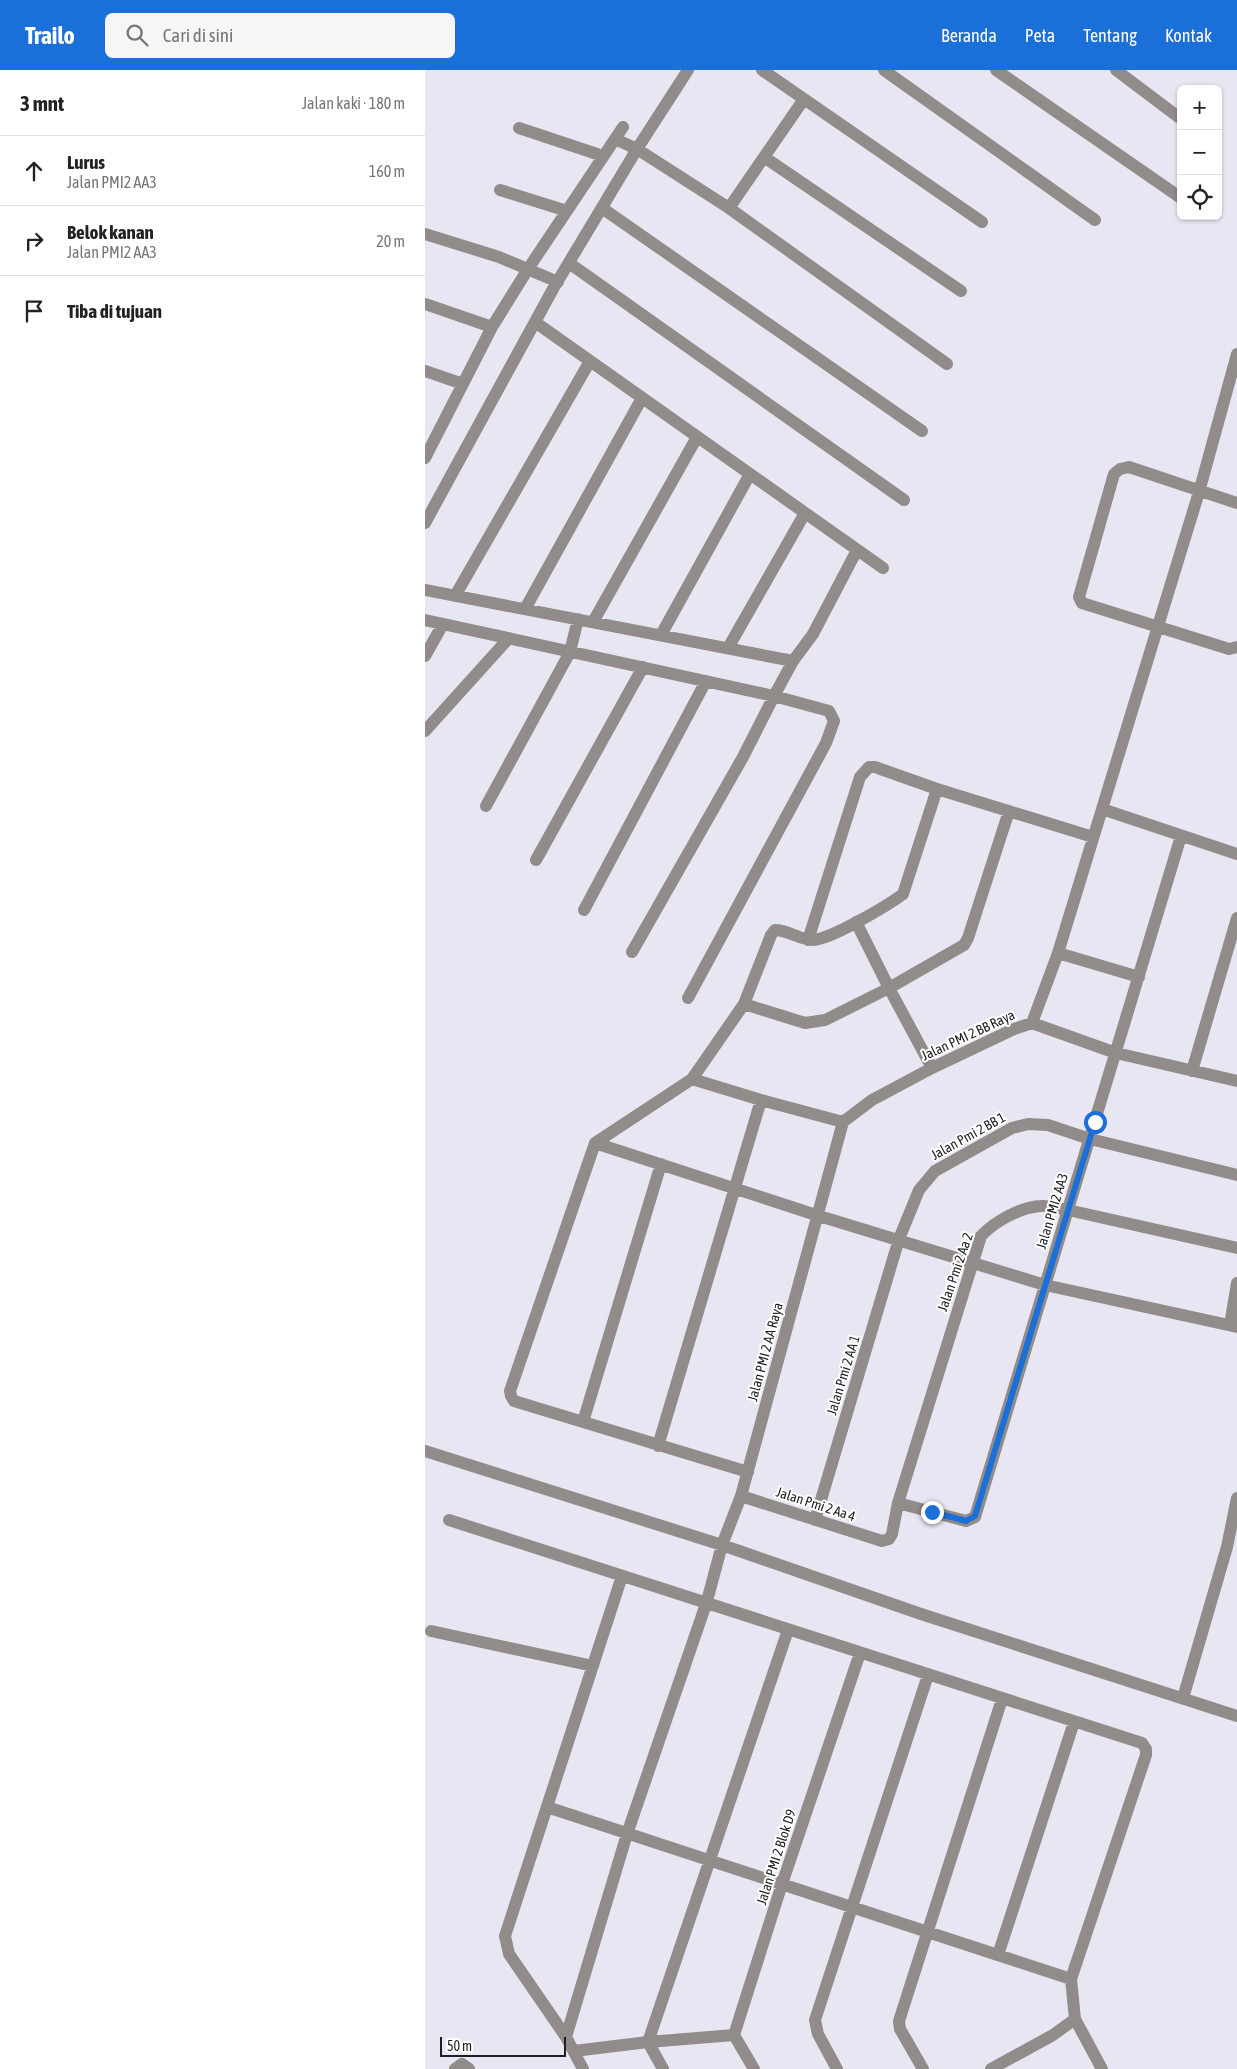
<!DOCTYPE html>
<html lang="id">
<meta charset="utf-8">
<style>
:root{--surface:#fff;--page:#f6f6f6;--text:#222;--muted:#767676;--line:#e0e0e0;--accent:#1a6fd9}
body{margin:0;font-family:"Asap Condensed",sans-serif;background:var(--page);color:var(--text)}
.controls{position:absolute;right:15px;top:15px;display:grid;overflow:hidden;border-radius:8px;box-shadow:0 1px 4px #0004}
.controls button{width:45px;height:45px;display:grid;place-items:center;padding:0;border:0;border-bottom:1px solid var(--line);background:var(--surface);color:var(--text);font:25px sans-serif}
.scale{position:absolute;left:15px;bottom:12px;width:126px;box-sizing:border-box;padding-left:5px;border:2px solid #1e1e22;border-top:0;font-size:14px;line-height:18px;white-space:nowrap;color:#1e1e22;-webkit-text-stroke:4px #fff;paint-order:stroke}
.stop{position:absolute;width:15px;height:15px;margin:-11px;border:4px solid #1a6fd9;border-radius:50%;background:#fff}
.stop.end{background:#1a6fd9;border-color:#fff;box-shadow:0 1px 5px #0008}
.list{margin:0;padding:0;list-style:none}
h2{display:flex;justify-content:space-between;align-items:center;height:65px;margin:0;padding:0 20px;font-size:21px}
h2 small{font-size:16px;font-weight:400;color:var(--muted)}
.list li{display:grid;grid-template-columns:32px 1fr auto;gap:15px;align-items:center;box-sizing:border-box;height:70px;padding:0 20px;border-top:1px solid var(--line)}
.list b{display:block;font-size:19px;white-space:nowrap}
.list p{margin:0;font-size:16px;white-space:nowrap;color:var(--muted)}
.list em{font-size:16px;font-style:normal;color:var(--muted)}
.icon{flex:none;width:28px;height:28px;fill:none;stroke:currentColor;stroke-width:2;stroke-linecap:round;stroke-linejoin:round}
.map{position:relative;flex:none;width:812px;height:1999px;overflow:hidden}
header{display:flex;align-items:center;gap:30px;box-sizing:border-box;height:70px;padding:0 25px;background:var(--accent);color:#fff}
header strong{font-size:24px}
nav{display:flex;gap:28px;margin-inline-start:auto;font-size:18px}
.search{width:350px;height:45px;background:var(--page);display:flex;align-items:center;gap:12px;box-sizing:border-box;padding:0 18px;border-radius:8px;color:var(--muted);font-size:19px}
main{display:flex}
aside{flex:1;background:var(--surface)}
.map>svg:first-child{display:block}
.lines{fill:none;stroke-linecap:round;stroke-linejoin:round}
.minor{stroke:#918c89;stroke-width:12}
.route{stroke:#1a6fd9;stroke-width:6}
.labels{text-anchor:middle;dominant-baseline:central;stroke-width:4;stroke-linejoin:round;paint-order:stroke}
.street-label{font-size:14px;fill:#1e1e22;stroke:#fff}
</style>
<header>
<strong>Trailo</strong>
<div class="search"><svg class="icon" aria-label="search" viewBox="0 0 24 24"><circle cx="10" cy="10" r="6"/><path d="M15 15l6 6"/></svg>Cari di sini</div>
<nav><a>Beranda</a><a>Peta</a><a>Tentang</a><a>Kontak</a></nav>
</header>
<main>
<aside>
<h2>3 mnt<small>Jalan kaki · 180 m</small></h2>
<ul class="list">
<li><svg class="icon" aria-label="ahead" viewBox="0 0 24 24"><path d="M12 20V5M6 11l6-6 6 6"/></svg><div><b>Lurus</b><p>Jalan PMI2 AA3</p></div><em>160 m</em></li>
<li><svg class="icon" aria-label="right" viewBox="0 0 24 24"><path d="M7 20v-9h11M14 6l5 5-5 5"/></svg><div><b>Belok kanan</b><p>Jalan PMI2 AA3</p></div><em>20 m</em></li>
<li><svg class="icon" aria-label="arrive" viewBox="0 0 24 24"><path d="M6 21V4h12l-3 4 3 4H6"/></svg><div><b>Tiba di tujuan</b></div></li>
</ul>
</aside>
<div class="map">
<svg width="812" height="1999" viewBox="0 0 812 1999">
<rect width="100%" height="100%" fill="#e8e6f2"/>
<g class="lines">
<path class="minor" d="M337 0 557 152
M459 0 670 150
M571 0 756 128
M691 0 756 49
M94 58 178 86
M190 69 212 79 304 138 522 294
M339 87 536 221
M75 120 142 141
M177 138 497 361
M304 138 379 29
M0 164 74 187 133 212
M144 193 479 430
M0 234 67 257
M110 252 458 498
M0 301 38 314
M0 388 67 257 103 199 198 57
M812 433 704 397 695 399 689 404 654 527 657 533 804 579 812 577
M0 453 128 219 212 79 263 0
M0 520 368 591 388 564 432 480
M30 526 165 291
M100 539 217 328
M0 550 349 626 404 641 409 651 401 673 263 928
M168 552 272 367
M236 565 325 404
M303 578 380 443
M0 586 18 554
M0 661 84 568
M61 736 145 582 153 549
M677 739 812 784
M111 790 218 597
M159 840 281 611
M431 852 464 918 507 998
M383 870 435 707 444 697H450L512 719 668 767
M207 882 318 687 349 626 368 591
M633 883 714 907
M319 934 380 953 400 950 464 918 539 875 543 868 584 741
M607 953 633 883 774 422 812 284
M767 1001 812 848
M267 1009 336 1030 418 1052
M170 1073 267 1009 319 934 346 865 350 860C363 860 375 870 388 870 406 869 462 836 478 824L512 719
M805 1255 812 1213
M158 1352 236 1094
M233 1376 336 1030
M0 1381 297 1475 496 1544 812 1646
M323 1402 89 1331 86 1326 85 1321 170 1073 391 1145 620 1215 812 1257
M316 1426 457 1471 464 1469 467 1464 473 1433 556 1166C570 1151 596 1137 616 1136 624 1135 635 1139 643 1140L812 1178
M473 1433 541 1451 550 1447 756 766
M24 1450 717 1673 721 1679V1685L646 1909 650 1949 628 1965 566 1999
M390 1450 474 1169 494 1120 510 1101 587 1058 603 1054 623 1055 665 1069 812 1105
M6 1561 168 1596
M758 1628 802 1477 812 1428
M122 1737 646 1909
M573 1885 649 1652
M650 1949 677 1999
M141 1967 202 1764 282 1531 297 1475 316 1426 418 1052 447 1030 507 998 589 959 607 953 691 983 812 1011
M149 1981 223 1972 309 1965
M30 1999 37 1994 44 1999
M158 1999 141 1967 84 1884 80 1866 197 1506
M238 1999 223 1972 363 1560
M329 1999 309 1965 357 1814 435 1583
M412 1999 393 1964 390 1950 503 1605
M498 1999 475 1959 474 1951 577 1629"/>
</g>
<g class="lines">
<path class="route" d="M507 1442 541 1451 550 1446 670 1052"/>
</g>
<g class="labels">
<g class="street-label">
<text transform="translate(543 965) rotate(-25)">Jalan PMI 2 BB Raya</text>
<text transform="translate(543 1066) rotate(-29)">Jalan Pmi 2 BB 1</text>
<text transform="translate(627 1141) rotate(-73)">Jalan PMI2 AA3</text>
<text transform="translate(530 1202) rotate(-71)">Jalan Pmi 2 Aa 2</text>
<text transform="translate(340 1282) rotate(-75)">Jalan PMI 2 AA Raya</text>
<text transform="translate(418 1305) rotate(-73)">Jalan Pmi 2 AA 1</text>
<text transform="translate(391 1434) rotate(18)">Jalan Pmi 2 Aa 4</text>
<text transform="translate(351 1787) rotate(-72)">Jalan PMI 2 Blok D9</text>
</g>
</g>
</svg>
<div class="controls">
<button>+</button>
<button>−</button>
<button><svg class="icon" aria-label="locate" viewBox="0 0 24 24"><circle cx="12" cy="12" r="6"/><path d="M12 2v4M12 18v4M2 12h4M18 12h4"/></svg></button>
</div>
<div class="scale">50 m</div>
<div class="stop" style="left:670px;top:1052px"></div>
<div class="stop end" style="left:507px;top:1442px"></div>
</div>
</main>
